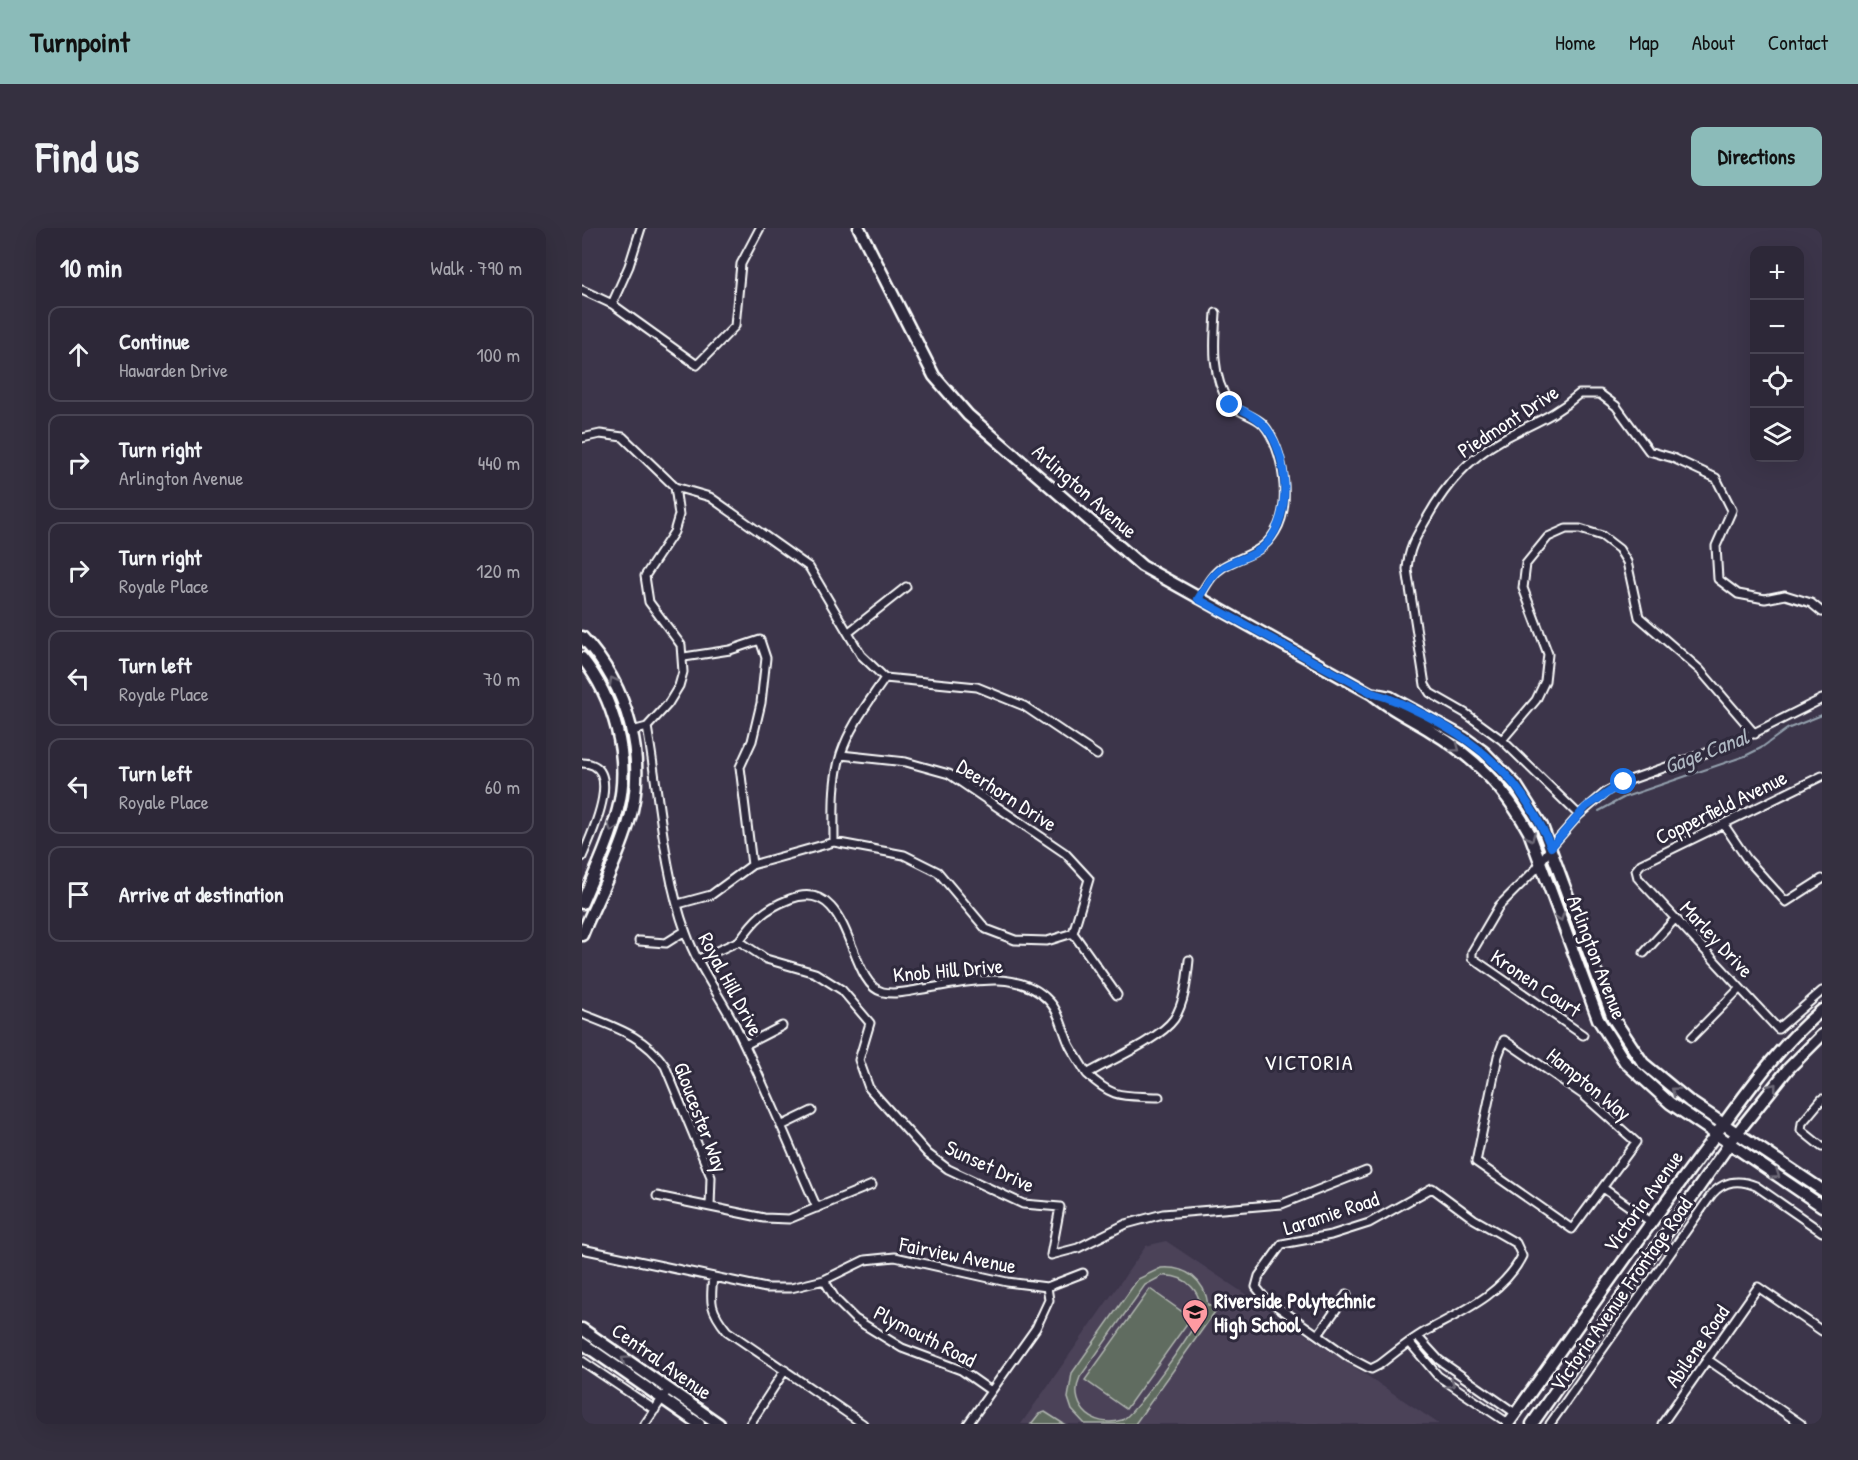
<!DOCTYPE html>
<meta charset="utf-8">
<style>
:root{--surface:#2d2838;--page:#353040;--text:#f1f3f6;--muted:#a7a6ae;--line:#484453;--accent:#8bbbb9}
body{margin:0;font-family:"Patrick Hand",sans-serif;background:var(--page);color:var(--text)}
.controls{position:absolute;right:18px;top:18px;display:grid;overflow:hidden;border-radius:12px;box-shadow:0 6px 24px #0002}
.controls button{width:54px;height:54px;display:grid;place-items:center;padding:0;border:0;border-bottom:2px solid var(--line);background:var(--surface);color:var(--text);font:30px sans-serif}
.stop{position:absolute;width:18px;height:18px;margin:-14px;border:4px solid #1a73e8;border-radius:50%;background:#fff}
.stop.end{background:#1a73e8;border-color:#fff;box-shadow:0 2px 6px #0008}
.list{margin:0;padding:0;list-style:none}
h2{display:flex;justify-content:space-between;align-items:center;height:78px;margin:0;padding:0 24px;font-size:26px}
h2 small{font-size:20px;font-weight:400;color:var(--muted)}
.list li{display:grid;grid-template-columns:39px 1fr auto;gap:18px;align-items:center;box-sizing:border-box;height:96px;margin:0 12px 12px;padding:0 12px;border:2px solid var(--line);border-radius:12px}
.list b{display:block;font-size:22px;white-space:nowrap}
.list p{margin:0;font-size:20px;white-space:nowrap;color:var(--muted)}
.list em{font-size:20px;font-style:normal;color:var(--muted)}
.icon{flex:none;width:33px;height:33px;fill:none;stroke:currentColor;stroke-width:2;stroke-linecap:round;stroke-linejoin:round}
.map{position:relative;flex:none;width:1240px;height:1196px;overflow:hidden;border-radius:12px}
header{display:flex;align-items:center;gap:36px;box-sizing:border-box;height:84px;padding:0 30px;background:var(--accent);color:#111}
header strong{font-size:28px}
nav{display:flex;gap:33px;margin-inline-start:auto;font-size:21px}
.intro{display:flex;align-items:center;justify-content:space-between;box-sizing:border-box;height:144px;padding:0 36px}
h1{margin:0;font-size:42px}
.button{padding:15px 27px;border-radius:12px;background:var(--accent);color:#111;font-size:21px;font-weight:700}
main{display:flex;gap:36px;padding:0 36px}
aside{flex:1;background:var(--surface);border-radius:12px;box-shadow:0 6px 24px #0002}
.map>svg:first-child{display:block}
.built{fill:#4b4259}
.green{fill:#616c60;stroke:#b0b6b0;stroke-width:1.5;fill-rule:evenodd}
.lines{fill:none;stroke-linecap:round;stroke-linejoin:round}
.stream{stroke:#94a1ae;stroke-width:2}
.street-casing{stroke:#fff;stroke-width:11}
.secondary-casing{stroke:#fff;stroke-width:15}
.primary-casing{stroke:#fff;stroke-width:15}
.street{stroke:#2f2a3d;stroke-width:7}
.secondary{stroke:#2f2a3d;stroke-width:10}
.primary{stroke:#2f2a3d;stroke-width:10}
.oneway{stroke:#6d6a77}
.route{stroke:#1a73e8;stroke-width:8}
.labels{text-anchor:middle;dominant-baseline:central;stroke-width:6;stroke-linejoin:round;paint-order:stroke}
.street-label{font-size:21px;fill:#fff;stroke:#2f2a3d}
.poi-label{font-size:21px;font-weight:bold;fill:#fff;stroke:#2f2a3d;text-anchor:start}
.water-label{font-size:22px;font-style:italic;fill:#afb8c2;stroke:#2f2a3d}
.neighbourhood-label{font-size:22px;letter-spacing:1.5px;fill:#fff;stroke:#2f2a3d}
</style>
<header>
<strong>Turnpoint</strong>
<nav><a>Home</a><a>Map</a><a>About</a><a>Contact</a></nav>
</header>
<div class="intro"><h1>Find us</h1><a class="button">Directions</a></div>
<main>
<aside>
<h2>10 min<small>Walk · 790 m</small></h2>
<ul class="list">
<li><svg class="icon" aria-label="ahead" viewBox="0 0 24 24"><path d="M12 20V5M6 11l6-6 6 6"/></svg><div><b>Continue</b><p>Hawarden Drive</p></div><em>100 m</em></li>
<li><svg class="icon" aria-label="right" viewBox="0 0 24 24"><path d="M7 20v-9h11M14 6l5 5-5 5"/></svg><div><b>Turn right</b><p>Arlington Avenue</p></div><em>440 m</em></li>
<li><svg class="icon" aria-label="right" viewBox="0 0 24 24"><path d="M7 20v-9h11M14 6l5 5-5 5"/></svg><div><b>Turn right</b><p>Royale Place</p></div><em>120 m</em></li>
<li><svg class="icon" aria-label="left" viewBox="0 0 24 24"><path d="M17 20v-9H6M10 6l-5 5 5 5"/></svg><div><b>Turn left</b><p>Royale Place</p></div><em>70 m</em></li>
<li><svg class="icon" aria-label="left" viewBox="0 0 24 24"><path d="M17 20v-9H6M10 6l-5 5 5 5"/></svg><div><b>Turn left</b><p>Royale Place</p></div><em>60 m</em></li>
<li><svg class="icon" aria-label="arrive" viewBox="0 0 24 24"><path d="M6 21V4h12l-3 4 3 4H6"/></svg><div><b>Arrive at destination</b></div></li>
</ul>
</aside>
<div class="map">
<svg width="1240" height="1196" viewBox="0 0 1240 1196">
<rect width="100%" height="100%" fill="#3c354a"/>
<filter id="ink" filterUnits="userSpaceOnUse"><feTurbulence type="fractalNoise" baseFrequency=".0167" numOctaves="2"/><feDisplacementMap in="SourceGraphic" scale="12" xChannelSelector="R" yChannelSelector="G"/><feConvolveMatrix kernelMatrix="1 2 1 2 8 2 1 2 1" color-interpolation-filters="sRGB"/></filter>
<g filter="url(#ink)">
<path class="built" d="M584 1013 857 1196H439L564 1018Z"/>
<path class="green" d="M579 1040C604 1038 623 1052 626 1077L635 1081 553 1196H503L490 1182 486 1170 490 1145 556 1051ZM580 1048C603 1046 624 1065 616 1089 612 1103 552 1187 540 1192 527 1196 511 1194 502 1183 494 1173 493 1161 498 1149L563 1057Z
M568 1061 609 1090 544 1181 503 1152Z
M463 1184 482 1196H449L457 1186Z"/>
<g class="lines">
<path class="stream" d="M1017 583 1043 569 1163 528 1179 520 1205 501 1240 487"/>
<g class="street-casing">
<path id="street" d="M0 62 30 76 115 137 153 98 159 36 178 0
M30 76 47 38 59 0
M0 210 18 206 41 209 93 259 128 269 227 339 279 427 303 450 395 459 442 478 515 527
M616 371C623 360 629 346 641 339 661 327 680 326 693 304 710 277 702 220 681 196 672 187 653 184 647 174 629 149 632 114 634 85
M267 404 324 359
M102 429 148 422 178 412 184 430 179 475 170 513 158 539 170 637
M65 499C77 565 81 643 104 705 116 739 139 769 155 801 184 860 209 921 235 980
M50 503 65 499 86 476 97 458 101 444 99 417 67 374 63 348 92 304 97 287 93 259
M920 512 954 472 963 453 966 426 941 360 944 336 966 309 984 301H998L1020 308 1037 321 1045 334 1057 389 1118 442 1173 506
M259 527 324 534 367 546 483 625 507 651 491 705
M0 535C44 535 9 608 0 629
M1240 548 1059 636 1054 642 1056 650 1196 801 1240 763
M997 587 920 512 883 485 848 465 843 457 825 341C827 319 834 309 845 290 864 256 887 230 921 211 950 195 971 189 997 166H1018L1034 178 1067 223 1091 230 1134 250 1150 282 1134 318 1136 351 1156 366 1183 371 1203 367 1229 375 1240 384
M1142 597 1165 631 1204 674 1240 651
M252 614C252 585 250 554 259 526 268 498 287 474 303 450
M96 676 129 667 170 637 252 614 322 627 356 644 404 701 433 712 465 713 491 705 535 767
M57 713 84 715 103 703
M157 713C173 691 182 681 208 671 271 647 265 756 301 764 314 767 328 763 341 761 381 755 436 739 467 773 478 784 481 804 488 818 493 827 499 836 505 846 527 833 578 811 592 791 603 774 605 751 607 732
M1062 725 1093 691
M115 732 157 713 184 731 233 745 260 762 288 795 277 832 287 860 346 926 366 941 441 976 478 979 469 1027 496 1020 544 996 581 986 700 976 784 943
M0 786C32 799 63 808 83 838L129 949 128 979
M1001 807 890 730V724L917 678 954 641 969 619 997 587 1025 563 1042 554 1152 515 1240 471
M1110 809 1158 760
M922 812 1000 866 1054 914 990 1001 894 934 916 828Z
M163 817 200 798
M505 846C533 872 540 867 577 869
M1240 871 1220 895 1219 902 1240 919
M199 898 230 883
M850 960 892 991 934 1015 940 1028C922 1065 881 1083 846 1102 829 1111 813 1125 797 1137L789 1141 768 1130 682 1069 674 1059 677 1048 700 1016 749 1007 787 995Z
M1021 960 1069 994
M75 968 182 990 207 991 290 957
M0 1021 184 1060H209L242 1052 283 1032 313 1029 425 1054 465 1059 501 1045
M131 1049C128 1075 128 1082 145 1103L281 1196
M242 1052 254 1072 273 1091 320 1120 379 1142 409 1163
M736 1107 765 1066
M836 1109 857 1132 933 1185
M828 1115 856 1148 926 1195
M1126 1132 1219 1196
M0 1133 73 1182
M63 1196 86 1162
M168 1196 203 1142
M386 1196 454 1100 467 1072 465 1059
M968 1196 1130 966C1143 952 1157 951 1174 958L1240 1004
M1080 1196 1176 1059 1240 1103"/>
</g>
<g class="secondary-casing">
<path id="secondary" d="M926 1196C991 1105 1055 1012 1123 921 1159 873 1193 821 1240 782
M950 1196 1155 905 1206 841 1240 807"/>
</g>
<g class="primary-casing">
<path id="primary" d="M277 0 352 148 386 187 560 338 790 466C808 481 828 490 849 503 891 528 924 561 947 604L1016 791 1043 834 1088 875 1240 978
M0 409C46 458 67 531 46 597 35 634 15 671 0 707
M0 430C32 470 49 530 36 581 28 613 13 644 0 675
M793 466 808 469 883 510 902 524 934 557 960 598 1031 790 1061 835 1107 873 1240 962
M0 1101 137 1196
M0 1115 117 1196"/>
</g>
<use href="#street" class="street"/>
<use href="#secondary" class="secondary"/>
<use href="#primary" class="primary"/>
</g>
<defs><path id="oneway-chevron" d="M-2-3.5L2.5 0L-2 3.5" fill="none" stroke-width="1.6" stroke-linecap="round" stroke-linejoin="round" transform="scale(1.5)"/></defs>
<g class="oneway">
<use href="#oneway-chevron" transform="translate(31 453) rotate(-119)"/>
<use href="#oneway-chevron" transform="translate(874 520) rotate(37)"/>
<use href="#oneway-chevron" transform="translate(30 600) rotate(109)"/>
<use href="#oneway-chevron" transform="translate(949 609) rotate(67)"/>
<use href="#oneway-chevron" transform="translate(978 689) rotate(71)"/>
<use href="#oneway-chevron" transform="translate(1191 859) rotate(-51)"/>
<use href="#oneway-chevron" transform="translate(1093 863) rotate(-143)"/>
<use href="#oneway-chevron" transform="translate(1194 947) rotate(34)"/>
<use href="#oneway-chevron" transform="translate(43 1132) rotate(-145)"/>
<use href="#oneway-chevron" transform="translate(869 1156) rotate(34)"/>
</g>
</g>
<g class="lines" filter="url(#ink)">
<path class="route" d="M648 177C659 181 671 186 680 195 707 222 711 286 685 315 673 329 656 330 641 339 630 346 623 360 616 371L790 465C810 470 827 479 845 488 903 518 944 558 969 619L1004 579 1042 554"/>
</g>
<defs>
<g id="school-pin" transform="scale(1.35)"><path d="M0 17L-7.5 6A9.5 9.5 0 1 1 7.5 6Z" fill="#ff9aa2" stroke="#2f2a3d"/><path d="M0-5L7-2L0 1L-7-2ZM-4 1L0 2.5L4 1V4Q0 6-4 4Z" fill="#111"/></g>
</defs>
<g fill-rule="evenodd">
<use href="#school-pin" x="613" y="1084"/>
</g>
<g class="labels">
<g class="street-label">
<text transform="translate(926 193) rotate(-33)">Piedmont Drive</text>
<text transform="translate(503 263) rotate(41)">Arlington Avenue</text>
<text transform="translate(425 567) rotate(33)">Deerhorn Drive</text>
<text transform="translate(1139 579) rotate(-26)">Copperfield Avenue</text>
<text transform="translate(1135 711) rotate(47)">Marley Drive</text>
<text transform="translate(1015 729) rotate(69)">Arlington Avenue</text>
<text transform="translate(366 742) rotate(-5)">Knob Hill Drive</text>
<text transform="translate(954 755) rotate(34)">Kronen Court</text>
<text transform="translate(149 756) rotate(62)">Royal Hill Drive</text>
<text transform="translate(1007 856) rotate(39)">Hampton Way</text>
<text transform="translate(119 889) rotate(69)">Gloucester Way</text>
<text transform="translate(408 938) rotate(25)">Sunset Drive</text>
<text transform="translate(1061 973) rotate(-54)">Victoria Avenue</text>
<text transform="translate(749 985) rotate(-18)">Laramie Road</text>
<text transform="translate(376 1027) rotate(11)">Fairview Avenue</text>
<text transform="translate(1039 1066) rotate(-55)">Victoria Avenue Frontage Road</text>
<text transform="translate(343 1108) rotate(27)">Plymouth Road</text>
<text transform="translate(1115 1118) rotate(-55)">Abilene Road</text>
<text transform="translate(80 1133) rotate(35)">Central Avenue</text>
</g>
<g class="poi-label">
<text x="632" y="1072">Riverside Polytechnic<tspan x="632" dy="24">High School</tspan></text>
</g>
<g class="water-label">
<text transform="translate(1124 523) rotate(-21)">Gage Canal</text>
</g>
<g class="neighbourhood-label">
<text x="727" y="834">VICTORIA</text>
</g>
</g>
</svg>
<div class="controls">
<button>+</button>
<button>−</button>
<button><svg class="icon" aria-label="locate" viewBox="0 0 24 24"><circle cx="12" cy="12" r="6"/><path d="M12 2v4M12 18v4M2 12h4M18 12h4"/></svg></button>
<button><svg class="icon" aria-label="layers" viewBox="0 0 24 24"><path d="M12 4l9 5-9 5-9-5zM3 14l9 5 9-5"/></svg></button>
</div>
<div class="stop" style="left:1042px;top:554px"></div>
<div class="stop end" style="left:648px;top:177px"></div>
</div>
</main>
